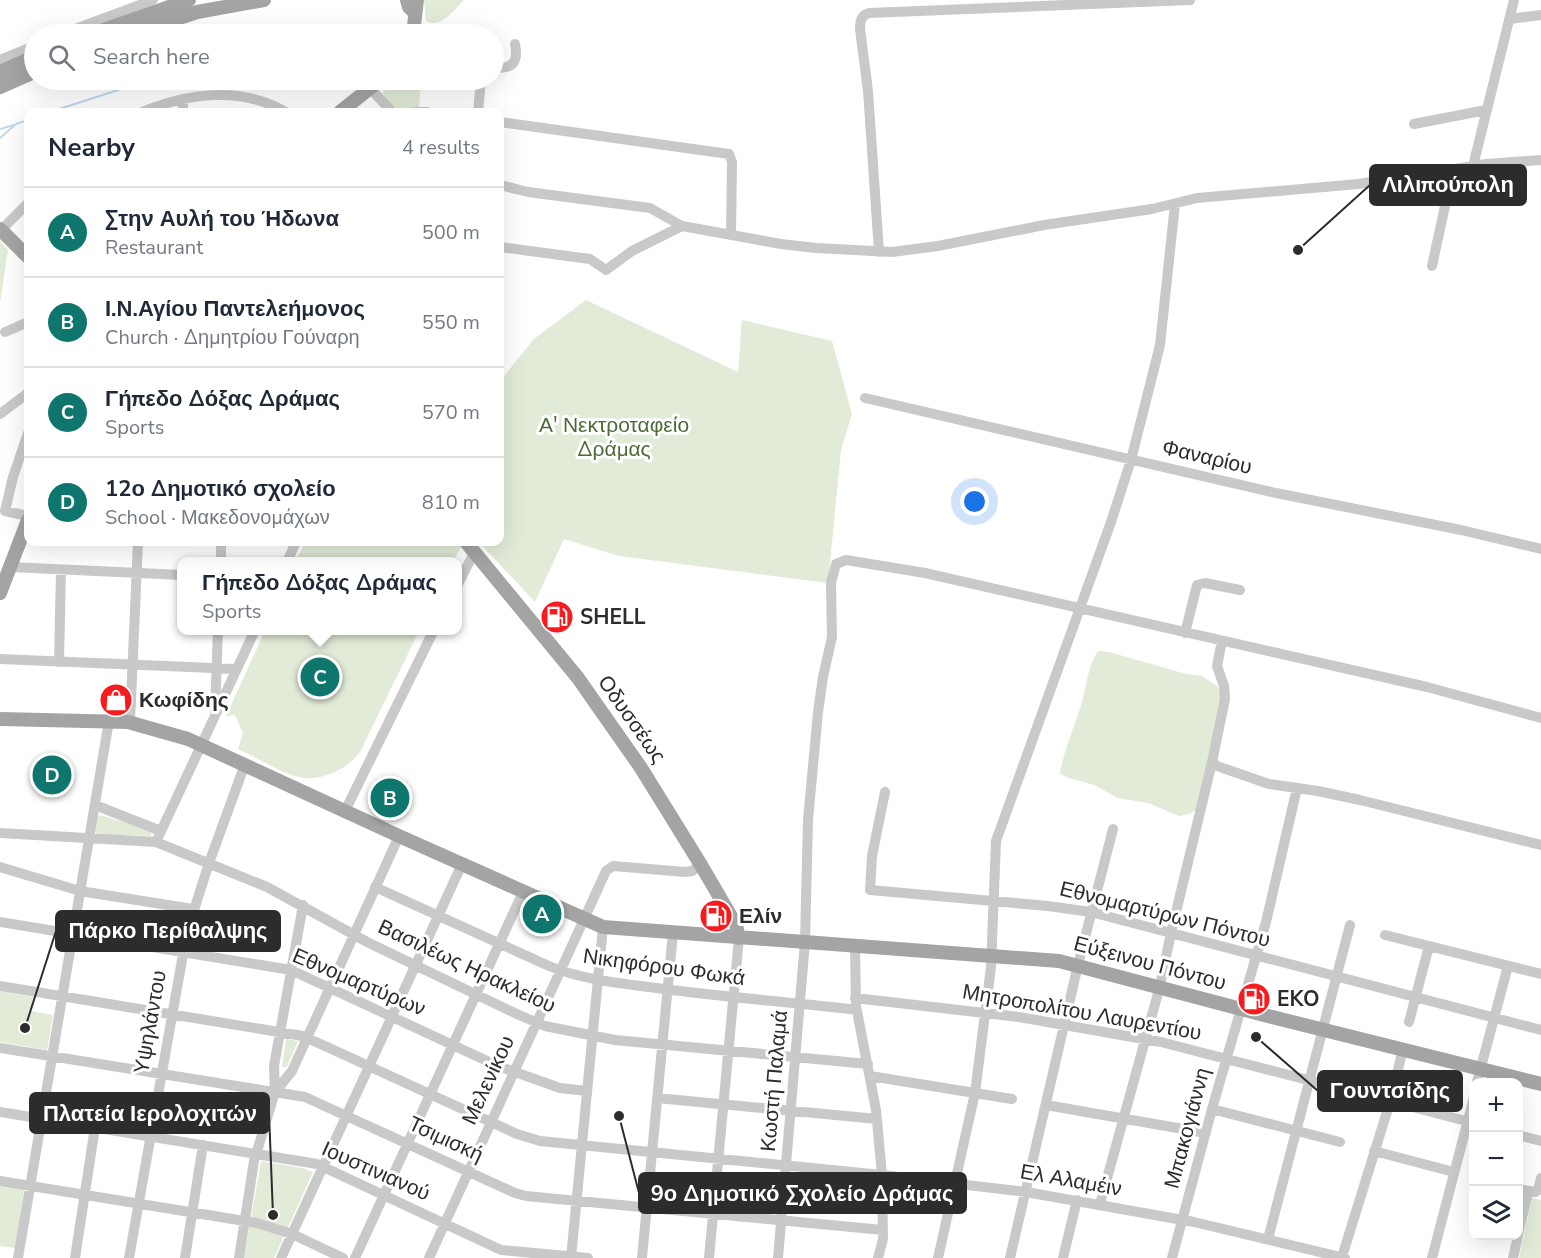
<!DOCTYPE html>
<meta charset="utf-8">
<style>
:root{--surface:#fff;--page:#f2f2f3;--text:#1f2937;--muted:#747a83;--line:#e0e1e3;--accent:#0f766e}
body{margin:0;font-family:"Nunito Sans",sans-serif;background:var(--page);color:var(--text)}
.controls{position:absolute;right:18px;bottom:18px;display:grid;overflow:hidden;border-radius:12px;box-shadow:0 6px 24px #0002}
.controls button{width:54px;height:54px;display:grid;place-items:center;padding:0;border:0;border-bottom:2px solid var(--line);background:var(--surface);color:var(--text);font:30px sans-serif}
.you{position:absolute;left:975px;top:502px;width:21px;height:21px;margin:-15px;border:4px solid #fff;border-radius:50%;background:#1a73e8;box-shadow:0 0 0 9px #1a73e833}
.badge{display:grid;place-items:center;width:39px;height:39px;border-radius:50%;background:var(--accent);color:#fff;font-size:20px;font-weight:700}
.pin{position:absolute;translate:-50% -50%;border:3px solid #fff;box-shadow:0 2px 6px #0006}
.popup{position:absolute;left:177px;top:557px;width:285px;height:78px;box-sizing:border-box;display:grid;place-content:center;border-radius:12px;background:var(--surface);filter:drop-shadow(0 2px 4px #0005);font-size:20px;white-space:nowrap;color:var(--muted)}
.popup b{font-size:22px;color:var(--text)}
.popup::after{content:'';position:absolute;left:50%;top:100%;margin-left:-12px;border:12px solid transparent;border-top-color:var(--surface)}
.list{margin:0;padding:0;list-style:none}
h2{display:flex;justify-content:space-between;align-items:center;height:78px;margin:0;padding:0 24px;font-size:26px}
h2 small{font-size:20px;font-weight:400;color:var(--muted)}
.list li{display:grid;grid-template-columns:39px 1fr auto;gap:18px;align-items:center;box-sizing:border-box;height:90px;padding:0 24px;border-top:2px solid var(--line)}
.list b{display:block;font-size:22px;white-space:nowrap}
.list p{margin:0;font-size:20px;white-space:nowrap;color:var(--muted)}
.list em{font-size:20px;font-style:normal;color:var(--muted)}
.icon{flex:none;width:33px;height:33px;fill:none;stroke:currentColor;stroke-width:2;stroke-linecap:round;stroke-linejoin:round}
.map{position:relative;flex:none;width:1541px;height:1258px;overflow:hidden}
.search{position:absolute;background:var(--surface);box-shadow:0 6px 24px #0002;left:24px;top:24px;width:480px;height:66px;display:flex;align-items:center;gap:15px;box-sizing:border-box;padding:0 21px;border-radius:33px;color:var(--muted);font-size:22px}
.panel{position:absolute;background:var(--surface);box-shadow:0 6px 24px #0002;left:24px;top:108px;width:480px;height:438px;border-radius:12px}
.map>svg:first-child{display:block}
.green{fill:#e1ebd7}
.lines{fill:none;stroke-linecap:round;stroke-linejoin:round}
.stream{stroke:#c1d9ee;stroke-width:2}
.minor{stroke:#c9c9c9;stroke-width:10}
.major{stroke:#a4a4a4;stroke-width:14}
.labels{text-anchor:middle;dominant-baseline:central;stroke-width:6;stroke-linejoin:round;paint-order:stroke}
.park-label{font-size:21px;fill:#4b6b36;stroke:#fff}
.street-label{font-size:21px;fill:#2c2c2c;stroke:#fff}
.poi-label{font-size:21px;font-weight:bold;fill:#2c2c2c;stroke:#fff;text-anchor:start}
.leader{fill:none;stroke:#2c2c2c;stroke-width:2}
.callout-dot{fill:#2c2c2c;stroke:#fff;stroke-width:2}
.callout{fill:#2c2c2c;stroke:#2c2c2c;stroke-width:2}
.callout-label{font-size:22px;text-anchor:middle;font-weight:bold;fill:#fff}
</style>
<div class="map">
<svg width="1541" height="1258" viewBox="0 0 1541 1258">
<rect width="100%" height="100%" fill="#fff"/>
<path class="green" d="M424 0H464C454 10 441 29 426 21Z
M390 80H429L420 92 419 109C400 112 393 111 383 93L384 85Z
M0 241 8 250 0 303Z
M586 300 738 372 742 320 832 341 852 414 841 450 828 583 619 556 564 539 535 602 479 542H500V381L534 339Z
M305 542H455L461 547 453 561H296Z
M265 631H419L360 752C346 770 321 782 298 777 279 772 256 757 238 749L243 733 235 715 226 716Z
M1098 651 1109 652 1186 674 1202 676 1218 687 1222 697 1197 809 1190 814 1179 816 1148 803 1118 798 1094 785 1066 777 1060 773C1064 750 1074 728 1081 705 1087 687 1087 667 1098 651Z
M100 815 147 829 151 831V836L96 834 97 818Z
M0 991 33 997 31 1011 53 1015 47 1050 0 1042Z
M286 1039 298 1041 287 1067H282Z
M261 1161 302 1168 313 1172 274 1258H244Z
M0 1186 24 1190 15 1248 0 1246Z
M1532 1198 1541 1200V1258H1519Z"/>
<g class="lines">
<path class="stream" d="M393 34 402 25
M50 112 149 80
M0 129 14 125
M0 138 16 124 28 120"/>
<path class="minor" d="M1509 19 1541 15
M62 34 153 0
M0 60 34 46
M494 68C512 69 519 63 515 44
M370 88 392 112
M183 99V112
M142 112C188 93 241 86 286 112
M416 112H427
M478 112 481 80
M500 122 729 154 732 162 731 235
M1414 124 1486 110
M1473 166 1514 0
M500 185 528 192 650 208 682 226
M1 230 28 203
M500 247 590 259 606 270 632 251 682 226 781 244 816 248 892 252 938 246 1044 225 1152 209 1197 198 1358 184 1486 164 1541 160
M879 252 868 91 860 29C860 21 861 15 869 13L1190 0
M1432 266 1453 169
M5 332 28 322
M865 398 1276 493 1461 530 1541 549
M0 414 28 393
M28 433 13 477 5 511 28 516
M221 562V542
M287 562 296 542
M10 567 182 575
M458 584 475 551
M1185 633 1197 585 1205 583 1240 590
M1222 641 1217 666 1224 686 1225 699 1212 762 1217 766 1269 784 1318 791 1360 800 1541 845
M0 659 237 669
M59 662 61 570
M215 711 218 630
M130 722 138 542
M885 792 872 856 870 890 1048 906 1091 912 1541 1030
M95 805 161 831
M345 811 434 630
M0 833 156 842 267 887 369 943 519 1015 545 1026 615 1040 868 1064
M156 842 255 630
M0 867 80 891 193 909
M375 887 549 966C583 980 620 983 656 988 723 997 790 1002 857 1010
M0 922 291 970 498 1066 560 1088 587 1091
M1385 935 1541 974
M855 946 856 1006 876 1110 882 1175 883 1239 878 1258
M0 986 303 1036 517 1134 540 1141 882 1175 1026 1192 1194 1222 1345 1258
M855 998 1019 1017 1161 1042 1474 1123
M1409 1022 1429 946
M0 1048 305 1097 515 1193 526 1196 883 1230
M870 1076 1012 1099
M1477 1082 1508 966
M275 1092 292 1071 399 836
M657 1098 877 1119
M1046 1105 1206 1133
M1212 1109 1340 1142
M0 1112 317 1164 501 1250 588 1258
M1518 1135 1541 1141
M1374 1151 1454 1172
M0 1181 257 1223 292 1234 343 1258
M1518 1189 1535 1192 1538 1190 1541 1178
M1100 1204 1160 986 1171 933 1212 762
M1518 1235 1528 1192
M1268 1239 1350 925
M1342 1257 1390 1102 1403 1049
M18 1258 109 721
M75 1258 95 1127
M129 1258 187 932 209 863 245 764
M185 1258 203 1145
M239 1258 254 1161 275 1092 274 1066 303 905
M281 1258 462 864
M355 1258 523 892
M429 1258 606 871 613 866 685 872 692 871 701 865
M571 1258 603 927
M642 1258 673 933
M709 1258 739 938
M778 1258 805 942 808 820 818 712 823 677 832 637 831 583 836 564 846 560 925 573 1427 687 1541 718
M938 1258 975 1093 991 967 996 841 1111 522 1131 460 1160 345 1175 204
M1010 1258 1078 965 1113 829
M1063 1258 1077 1200
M1172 1258 1212 1109 1266 922 1297 788
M1432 1258 1474 1097
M1513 1258 1518 1236"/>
<path class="major" d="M407 0 409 7 415 13
M92 34 189 0
M131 34 197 12 264 0
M413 34 417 0
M0 72 34 57
M0 87 34 72
M340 112 380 80
M0 229 28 257
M466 542 578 678 641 768 701 865 736 925 739 938
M0 593 28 520
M0 719 128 722 188 739 399 836 603 927 1059 961 1264 1015 1541 1084"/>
</g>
<defs>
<g id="fuel-disc" transform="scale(1.725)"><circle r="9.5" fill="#f51b1e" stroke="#fff"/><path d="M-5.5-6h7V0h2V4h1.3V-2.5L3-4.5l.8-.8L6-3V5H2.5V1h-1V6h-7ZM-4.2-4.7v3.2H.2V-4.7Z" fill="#fff"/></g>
<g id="shop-disc" transform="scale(1.725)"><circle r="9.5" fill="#f51b1e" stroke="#fff"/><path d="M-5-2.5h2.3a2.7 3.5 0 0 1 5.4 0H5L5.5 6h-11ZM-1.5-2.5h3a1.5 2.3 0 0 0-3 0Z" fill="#fff"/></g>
</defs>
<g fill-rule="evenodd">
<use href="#fuel-disc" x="557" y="617"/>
<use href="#shop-disc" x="116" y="700"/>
<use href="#fuel-disc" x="716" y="916"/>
<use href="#fuel-disc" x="1254" y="999"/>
</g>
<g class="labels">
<g class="park-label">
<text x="614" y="425">Α' Νεκτροταφείο<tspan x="614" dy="24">Δράμας</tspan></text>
</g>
<g class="street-label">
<text transform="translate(1207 457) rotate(13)">Φαναρίου</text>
<text transform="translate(632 719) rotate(55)">Οδυσσέως</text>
<text transform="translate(1165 914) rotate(14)">Εθνομαρτύρων Πόντου</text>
<text transform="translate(1150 963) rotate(15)">Εύξεινου Πόντου</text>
<text transform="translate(467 966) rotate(25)">Βασιλέως Ηρακλείου</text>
<text transform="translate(664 967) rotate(8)">Νικηφόρου Φωκά</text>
<text transform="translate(359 982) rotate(23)">Εθνομαρτύρων</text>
<text transform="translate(1082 1012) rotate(10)">Μητροπολίτου Λαυρεντίου</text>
<text transform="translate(150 1022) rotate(-80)">Υψηλάντου</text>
<text transform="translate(488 1080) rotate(-65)">Μελενίκου</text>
<text transform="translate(774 1081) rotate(-85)">Κωστή Παλαμά</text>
<text transform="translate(1187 1128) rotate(-75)">Μπακογιάννη</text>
<text transform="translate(446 1139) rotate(25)">Τσιμισκή</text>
<text transform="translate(376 1171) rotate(24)">Ιουστινιανού</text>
<text transform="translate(1071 1180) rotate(10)">Ελ Αλαμέιν</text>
</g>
<g class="poi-label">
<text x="580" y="617">SHELL</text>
<text x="139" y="700">Κωφίδης</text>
<text x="739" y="916">Ελίν</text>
<text x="1277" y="999">EKO</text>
</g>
</g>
<path class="leader" d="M1298 250L1370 185M25 1028L56 931M1256 1037L1318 1091M273 1215L269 1113M619 1116L639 1193"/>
<g class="callout-dot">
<circle cx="1298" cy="250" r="6"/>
<circle cx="25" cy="1028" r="6"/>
<circle cx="1256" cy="1037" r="6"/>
<circle cx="273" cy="1215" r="6"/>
<circle cx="619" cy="1116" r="6"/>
</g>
<g class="callout">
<rect x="1370" y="165" width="156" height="40" rx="6"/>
<rect x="56" y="911" width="224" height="40" rx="6"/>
<rect x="1318" y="1071" width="144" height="40" rx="6"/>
<rect x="30" y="1093" width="239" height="40" rx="6"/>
<rect x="639" y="1173" width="327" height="40" rx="6"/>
</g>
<g class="callout-label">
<text x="1448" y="192">Λιλιπούπολη</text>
<text x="168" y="938">Πάρκο Περίθαλψης</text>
<text x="1390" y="1098">Γουντσίδης</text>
<text x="150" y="1121">Πλατεία Ιερολοχιτών</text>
<text x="802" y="1201">9ο Δημοτικό Σχολείο Δράμας</text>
</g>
</svg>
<div class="controls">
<button>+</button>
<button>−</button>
<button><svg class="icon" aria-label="layers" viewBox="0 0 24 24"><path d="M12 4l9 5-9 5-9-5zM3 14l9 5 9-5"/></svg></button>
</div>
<div class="you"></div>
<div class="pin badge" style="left:542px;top:914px">A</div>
<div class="pin badge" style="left:390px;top:798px">B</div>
<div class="pin badge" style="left:320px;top:677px">C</div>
<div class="popup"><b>Γήπεδο Δόξας Δράμας</b>Sports</div>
<div class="pin badge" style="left:52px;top:775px">D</div>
<div class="search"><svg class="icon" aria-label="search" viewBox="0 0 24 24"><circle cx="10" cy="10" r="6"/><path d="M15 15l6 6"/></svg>Search here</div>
<section class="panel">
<h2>Nearby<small>4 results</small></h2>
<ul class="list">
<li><span class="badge">A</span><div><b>Στην Αυλή του Ήδωνα</b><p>Restaurant</p></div><em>500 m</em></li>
<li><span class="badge">B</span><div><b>Ι.Ν.Αγίου Παντελεήμονος</b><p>Church · Δημητρίου Γούναρη</p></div><em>550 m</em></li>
<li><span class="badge">C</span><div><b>Γήπεδο Δόξας Δράμας</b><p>Sports</p></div><em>570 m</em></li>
<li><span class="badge">D</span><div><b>12ο Δημοτικό σχολείο</b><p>School · Μακεδονομάχων</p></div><em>810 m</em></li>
</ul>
</section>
</div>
